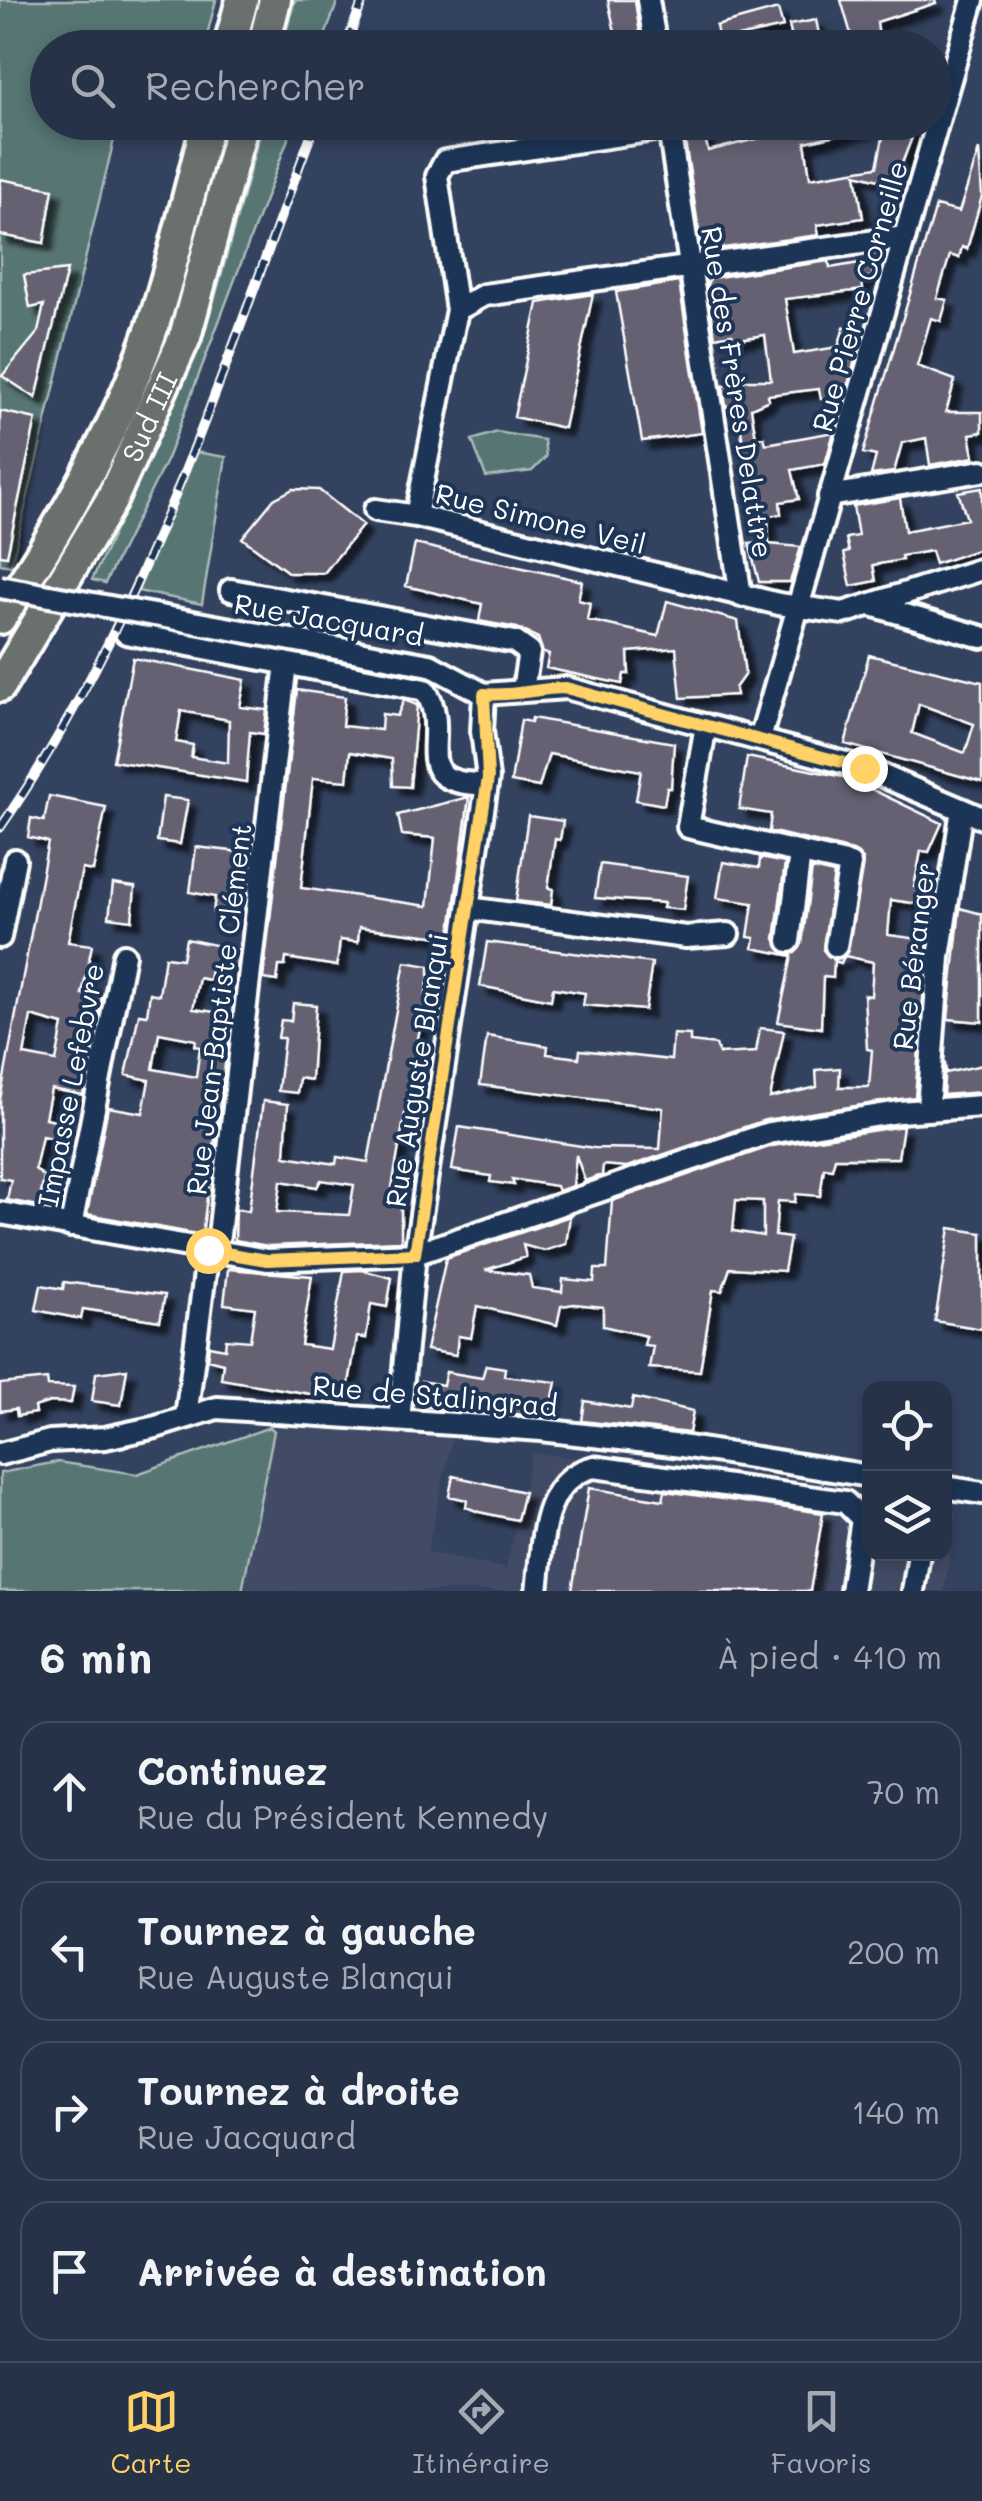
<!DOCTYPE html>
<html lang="fr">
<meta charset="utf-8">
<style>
:root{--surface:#263247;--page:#323e52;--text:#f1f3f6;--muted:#a4aab4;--line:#424d60;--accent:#ffd166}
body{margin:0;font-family:Mali,sans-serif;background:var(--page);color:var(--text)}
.controls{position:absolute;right:30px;bottom:30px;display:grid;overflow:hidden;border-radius:20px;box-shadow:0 5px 15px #0003}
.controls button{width:90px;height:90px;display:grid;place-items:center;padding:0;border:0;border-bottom:2px solid var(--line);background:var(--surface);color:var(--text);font:50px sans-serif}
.stop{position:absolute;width:30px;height:30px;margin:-22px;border:8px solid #ffd166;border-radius:50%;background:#fff}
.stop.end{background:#ffd166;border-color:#fff;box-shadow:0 2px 10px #0008}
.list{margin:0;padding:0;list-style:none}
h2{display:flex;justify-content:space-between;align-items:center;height:130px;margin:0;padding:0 40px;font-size:42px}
h2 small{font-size:32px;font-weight:400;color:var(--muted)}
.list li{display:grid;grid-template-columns:65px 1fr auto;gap:30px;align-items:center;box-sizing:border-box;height:140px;margin:0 20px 20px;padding:0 20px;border:2px solid var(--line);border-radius:30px}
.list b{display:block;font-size:38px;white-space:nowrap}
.list p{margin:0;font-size:32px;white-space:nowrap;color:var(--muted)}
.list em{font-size:32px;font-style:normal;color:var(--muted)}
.icon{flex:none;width:55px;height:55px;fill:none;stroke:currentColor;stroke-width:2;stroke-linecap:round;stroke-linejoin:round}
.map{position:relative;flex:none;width:982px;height:1591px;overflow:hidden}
.search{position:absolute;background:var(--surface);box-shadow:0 5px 15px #0003;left:30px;right:30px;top:30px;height:110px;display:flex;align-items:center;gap:25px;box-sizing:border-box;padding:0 35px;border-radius:55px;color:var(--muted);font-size:38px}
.sheet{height:770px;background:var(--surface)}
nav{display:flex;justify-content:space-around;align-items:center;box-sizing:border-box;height:140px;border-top:2px solid var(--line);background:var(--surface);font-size:28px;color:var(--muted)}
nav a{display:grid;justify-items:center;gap:5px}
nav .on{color:var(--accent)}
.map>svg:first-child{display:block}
.built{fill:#424b65}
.green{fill:#567473;stroke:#aabab9;stroke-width:2.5}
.building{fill:#656072;stroke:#fff;stroke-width:2.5;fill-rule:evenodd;filter:url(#shadow)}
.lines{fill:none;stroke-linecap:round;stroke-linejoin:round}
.minor-casing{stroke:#fff;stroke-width:28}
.highway-casing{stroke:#fff;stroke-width:38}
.minor{stroke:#1d3557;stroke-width:20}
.highway{stroke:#6b706d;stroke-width:30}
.rail-casing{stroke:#fff;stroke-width:10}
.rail{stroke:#1d3557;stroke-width:6;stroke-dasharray:19;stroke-linecap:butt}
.minor-bridge-casing{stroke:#fff;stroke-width:28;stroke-linecap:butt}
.minor-bridge{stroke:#1d3557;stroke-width:20}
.route{stroke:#ffd166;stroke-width:12}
.labels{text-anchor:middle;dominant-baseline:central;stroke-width:8;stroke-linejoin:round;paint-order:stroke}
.street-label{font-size:28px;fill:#fff;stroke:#1d3557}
</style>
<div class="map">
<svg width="982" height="1591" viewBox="0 0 982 1591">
<defs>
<filter id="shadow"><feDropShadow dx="8" dy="8" stdDeviation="2.5" flood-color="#0009"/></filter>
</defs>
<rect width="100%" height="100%" fill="#33425f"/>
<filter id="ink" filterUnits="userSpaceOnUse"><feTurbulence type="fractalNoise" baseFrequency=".01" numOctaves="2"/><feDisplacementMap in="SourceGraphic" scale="20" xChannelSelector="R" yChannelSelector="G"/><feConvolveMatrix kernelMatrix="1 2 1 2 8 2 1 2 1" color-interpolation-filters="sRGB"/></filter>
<g filter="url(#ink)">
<path class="built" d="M270 1427 453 1435 427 1552 506 1569 532 1453 662 1466 869 1499 870 1554H944L945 1510 956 1512 944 1591H242L274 1431Z"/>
<path class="green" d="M0 0H216L204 47 48 48V122L118 123 11 566 0 564Z
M295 0H338L321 47H282Z
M263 123H294L167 459 105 583 92 580 190 368 214 301Z
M497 432 544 440 546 457 532 471 486 477 472 440Z
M195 452 226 457 202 604 138 591Z
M270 1427 274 1431 242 1591H0V1473L57 1462 137 1474Z"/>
<path class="building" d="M608 0H635L642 48H629L628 35 616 37Z
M841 0H935L936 3 877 22 880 48H855Z
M778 9 783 27 719 41 716 26Z
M816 20 822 48H794L789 25Z
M682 122H702L708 151 825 122H864V129L805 142 810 178 877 167 886 122H918L894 184 856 174 863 218 817 225 819 235 702 251Z
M979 150 982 196 967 249 962 247 959 258 950 255 937 298 947 300 941 321 931 318 917 366 955 380 946 412H982V432L970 434 974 457 930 465 926 438 902 443 894 472 871 475 876 456 863 453 936 206 959 212Z
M0 179 53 189 44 243 0 235Z
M829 261 830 268 871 261 873 277 862 278 863 290 785 299 794 354 838 347 844 327 863 332 845 395 821 399 819 389 768 395 769 400 751 408 756 438 764 437 766 444 834 432 825 464 792 470 799 499 780 502 781 514 768 516 769 544 801 547 790 582H759L749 543 759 544 737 405 726 407 723 386 747 380H771L765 335 733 340 732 334 715 337 707 284 711 278Z
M67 270 50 340 36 398 2 376 38 332 44 305 30 308 24 275Z
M679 282 702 433 642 441 616 292Z
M593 294 564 428 514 417 538 303Z
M0 411 36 419 7 556 0 555Z
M982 488V556L977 550 935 564 931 551 901 556 902 560 873 565 876 581 851 586 844 553 849 552 846 538 858 536 853 506 900 498 905 531 967 519 958 492Z
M293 489 319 490 363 525 324 573H289L242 538 274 499Z
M415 544 582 581 578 600 590 603 587 620 658 636 667 601 738 621 745 674 735 688 736 695 681 698 676 648 628 652 629 674H624L622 684 546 668 549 654 543 653 538 638 517 628 479 621 482 604 406 586Z
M869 655 982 682V782L845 744ZM919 704 974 724 965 753 912 733Z
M133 658 245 680 240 707 267 710 264 734 250 732 246 782 113 761ZM181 711 229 720 228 763 191 757 193 745 176 742Z
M297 690 345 697 342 726 381 730 382 714 397 716 404 700 417 705 410 787 393 786 392 759 350 752 347 781 313 778 301 888 428 906 435 838 402 835 398 815 469 797 450 938 359 927 358 942 340 940 337 966 286 958 285 966H279L277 981 263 979Z
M532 718 674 743 671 788H667L664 805 636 800 641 771 549 754 539 787 511 782 521 720 531 722Z
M747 757 848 778 942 823 929 852 921 851 914 887 935 890 933 906 891 900 888 935 928 940 915 1097 765 1120 627 1167 603 1165 602 1175 585 1181 576 1155 573 1186 558 1191 556 1186 512 1179 514 1185 490 1182 491 1176 452 1170 459 1127 594 1148 660 1149 663 1108 480 1085 487 1036 548 1046 547 1054 579 1058 580 1050 671 1060 673 1034 690 1035V1042L716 1045 719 1054 756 1052 760 1028 769 1029 784 1031 770 1098 817 1087 816 1070 840 1068 839 1087H869L872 1050 867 1049 864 995 871 996 873 962 845 956 863 859 853 851 769 831 771 814 739 809Z
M49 796 106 807 93 871 82 869 68 942 92 945 82 994 102 997 97 1021 88 1019 81 1055 90 1058 83 1095 51 1089 45 1118 65 1122 61 1140 42 1136 35 1169 44 1177 41 1193 63 1197 60 1210 7 1200 11 1180 0 1178V1100L48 842 28 837 31 818 44 821ZM31 1016 63 1025 56 1061 24 1055Z
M163 797 188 800 180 844 157 841Z
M528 816 563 821 560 840 555 839 548 888 553 889 551 905 516 901Z
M196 847 240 852 243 892 238 914 213 912 215 897 190 892Z
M760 858 785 863 775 939 786 954 795 953 802 944 812 869 834 874 823 950 833 959 844 957 841 963 834 961 833 978 823 977 821 1028 778 1022 792 956 753 948 755 938 748 937 753 903 717 898 723 862 759 868Z
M600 864 688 876 683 910 663 908 664 903 595 898Z
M113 884 135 887 132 920 109 917Z
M960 908 982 914V1022L948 1019Z
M186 939 239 950 236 968 212 964 209 980 199 978 193 1009 223 1013 219 1049 227 1050 202 1235 87 1214 108 1107 143 1113 149 1080 126 1075 139 1014 147 1015 150 993 159 995 165 957 182 959ZM159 1033 196 1040 195 1046 200 1047 196 1077 153 1069Z
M487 942 652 963 645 1010 583 1005 585 993 553 988 551 1000 480 986Z
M405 962 429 966V976L392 1187 398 1189 396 1204 401 1205V1241L268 1246 235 1240 236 1209 249 1211 263 1101 288 1104 285 1156 336 1164 337 1157 368 1162ZM321 1180 354 1185 349 1215 277 1212 281 1181 317 1187Z
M293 1003 316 1005 311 1080 299 1078 297 1093 278 1091 284 1038H278L281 1020 291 1021Z
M945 1063 946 1073 982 1065V1092L943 1095Z
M903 1126 898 1158H835L832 1169 824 1168 820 1196 796 1194 795 1202 778 1201 775 1236 790 1238 784 1271 730 1268 722 1291 713 1290 700 1371 649 1368 653 1346 644 1345 646 1336 603 1326V1307L574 1304 561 1306 557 1325 477 1306 471 1338 458 1336 456 1355 426 1350 446 1258 570 1216 566 1244 544 1251 523 1245 526 1257 485 1270 529 1275 532 1288 562 1292 563 1279 594 1282 595 1269H607L612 1201 772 1146ZM736 1200 763 1201V1236L733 1231Z
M950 1228 982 1233V1329L935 1321Z
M228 1269 312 1276 301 1345 330 1349 344 1271 362 1270 392 1278 387 1307 371 1304 366 1338 357 1337 346 1400 221 1379 223 1363 207 1359 209 1346 225 1349 226 1339 250 1341 255 1308 224 1304Z
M64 1282 165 1295 160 1321 83 1309 81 1319 36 1310 41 1285 63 1289Z
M486 1365 505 1368 504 1376 556 1382 549 1417 422 1406 418 1400 421 1381 443 1385 446 1372 482 1378Z
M127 1369 121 1405 92 1401 96 1373Z
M47 1379 48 1386 74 1387 71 1403 50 1402 34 1407 35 1413 17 1416 16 1409 0 1411V1384Z
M633 1398 693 1411 689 1433 582 1421 585 1401 631 1409Z
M453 1476 524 1492 517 1520 479 1512 466 1507 467 1500 449 1496Z
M589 1488 663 1500 665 1491 823 1513 810 1591H572Z"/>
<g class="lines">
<g class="minor-casing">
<path id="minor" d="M648 0 656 48
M668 122 741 596
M668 128 445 161 437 176 457 310 416 516 779 604 843 613 982 569
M457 310 484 295 905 237
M829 496 982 471
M375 510 416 516
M231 590 515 642 529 652 523 690
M871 605 982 637
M154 615 430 665 484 694 566 688 864 768 982 818
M126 633 425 690C455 736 400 785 487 784
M706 725 688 827 850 864 836 946
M760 739 973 0
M468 908 686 937 728 934
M0 937 15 860
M789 941 800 853
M928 1110 939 957 962 809
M0 1213 267 1260 415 1254 769 1133 899 1112 982 1106
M71 1226 124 955
M186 1417 208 1250 219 1235 286 663
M399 1420 415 1254 488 778 482 731 484 694
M0 1454 50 1441 105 1438 156 1427 217 1408 541 1430 682 1446 870 1476
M944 1487 982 1493
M537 1591C543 1545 539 1480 594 1467L845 1502 862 1519
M851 1591 862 1519 870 1520
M913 1591 919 1554"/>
</g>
<g class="highway-casing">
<g id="highway">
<path d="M229 48 242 0"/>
<path d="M263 48 275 0"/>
<path d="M0 618C60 529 117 431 152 328 174 261 189 191 208 122"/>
<path id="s1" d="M0 686 111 501 185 337 243 122"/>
</g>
</g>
<use href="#minor" class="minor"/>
<use href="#highway" class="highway"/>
<g class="rail-casing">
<path id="rail" d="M345 48 363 0
M0 828C148 615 224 363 316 122"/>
</g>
<use href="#rail" class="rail"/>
<g class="minor-bridge-casing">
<path id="minor-bridge" d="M0 587 154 615"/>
</g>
<use href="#minor-bridge" class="minor-bridge"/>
</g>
</g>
<g class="lines" filter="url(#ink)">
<path class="route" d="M208 1250 267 1260 415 1254 488 778 484 694C511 697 538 688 566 688L864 768"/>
</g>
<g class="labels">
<g class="street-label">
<text transform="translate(859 296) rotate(-74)">Rue Pierre Corneille</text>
<text transform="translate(738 392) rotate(81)">Rue des Frères Delattre</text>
<text stroke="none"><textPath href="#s1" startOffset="308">Sud III</textPath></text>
<text transform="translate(541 518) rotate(14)">Rue Simone Veil</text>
<text transform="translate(329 619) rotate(10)">Rue Jacquard</text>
<text transform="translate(913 956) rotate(-83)">Rue Béranger</text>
<text transform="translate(218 1009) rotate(-83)">Rue Jean-Baptiste Clément</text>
<text transform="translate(416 1070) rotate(-81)">Rue Auguste Blanqui</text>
<text transform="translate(70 1085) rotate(-79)">Impasse Lefebvre</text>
<text transform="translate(435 1395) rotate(5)">Rue de Stalingrad</text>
</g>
</g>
</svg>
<div class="controls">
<button><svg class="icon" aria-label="locate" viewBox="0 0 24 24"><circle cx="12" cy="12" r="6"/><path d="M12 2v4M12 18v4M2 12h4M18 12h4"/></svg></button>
<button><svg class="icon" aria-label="layers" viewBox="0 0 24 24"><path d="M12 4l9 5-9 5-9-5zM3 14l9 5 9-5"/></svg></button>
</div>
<div class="stop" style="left:208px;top:1250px"></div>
<div class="stop end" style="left:864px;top:768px"></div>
<div class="search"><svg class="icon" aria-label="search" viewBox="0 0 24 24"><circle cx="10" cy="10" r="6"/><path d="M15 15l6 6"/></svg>Rechercher</div>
</div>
<section class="sheet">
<h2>6 min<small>À pied · 410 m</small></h2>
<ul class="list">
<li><svg class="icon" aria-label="ahead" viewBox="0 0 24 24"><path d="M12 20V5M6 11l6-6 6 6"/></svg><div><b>Continuez</b><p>Rue du Président Kennedy</p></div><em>70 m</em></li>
<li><svg class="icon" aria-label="left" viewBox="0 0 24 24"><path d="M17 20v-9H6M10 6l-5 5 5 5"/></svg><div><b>Tournez à gauche</b><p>Rue Auguste Blanqui</p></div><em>200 m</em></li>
<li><svg class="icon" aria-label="right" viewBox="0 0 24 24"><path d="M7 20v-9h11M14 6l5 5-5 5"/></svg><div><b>Tournez à droite</b><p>Rue Jacquard</p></div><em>140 m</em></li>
<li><svg class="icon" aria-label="arrive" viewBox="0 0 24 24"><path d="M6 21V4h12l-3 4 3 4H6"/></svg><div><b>Arrivée à destination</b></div></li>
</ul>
</section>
<nav>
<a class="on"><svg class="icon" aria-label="map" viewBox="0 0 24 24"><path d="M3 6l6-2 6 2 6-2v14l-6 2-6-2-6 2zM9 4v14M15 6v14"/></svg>Carte</a>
<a><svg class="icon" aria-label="directions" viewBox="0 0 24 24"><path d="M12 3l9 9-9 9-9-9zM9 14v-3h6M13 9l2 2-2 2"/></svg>Itinéraire</a>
<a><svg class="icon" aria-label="saved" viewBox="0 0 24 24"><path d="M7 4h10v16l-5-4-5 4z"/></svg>Favoris</a>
</nav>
